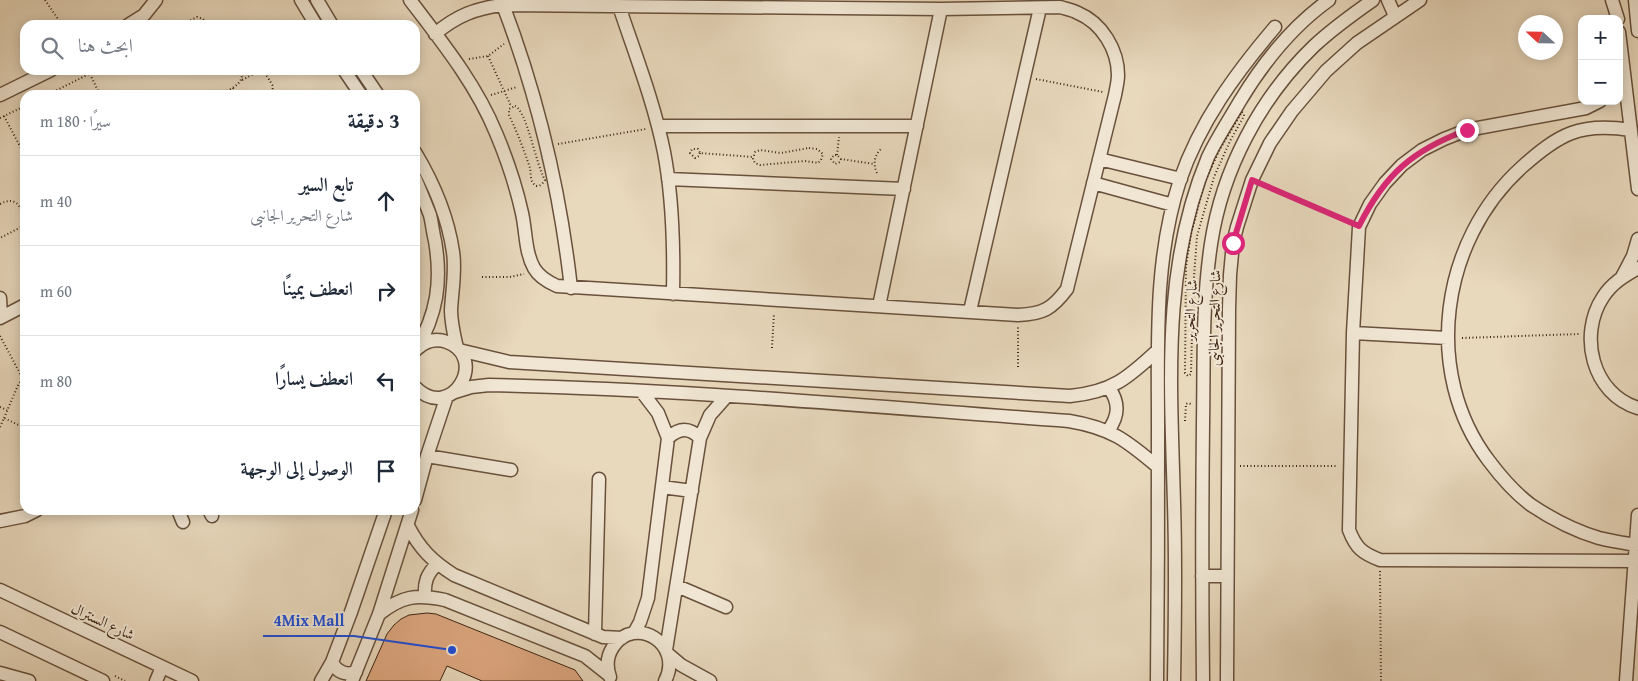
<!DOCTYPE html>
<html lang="ar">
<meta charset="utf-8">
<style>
:root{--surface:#fff;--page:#f6f6f7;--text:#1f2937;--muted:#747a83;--line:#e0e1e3}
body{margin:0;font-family:"Gentium Book Plus",Amiri,serif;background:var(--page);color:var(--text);direction:rtl}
.controls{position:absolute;right:15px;top:15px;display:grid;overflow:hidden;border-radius:10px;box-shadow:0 2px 12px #0003}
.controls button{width:45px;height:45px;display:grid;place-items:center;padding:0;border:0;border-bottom:1px solid var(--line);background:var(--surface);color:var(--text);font:25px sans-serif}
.compass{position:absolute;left:1518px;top:15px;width:45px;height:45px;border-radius:50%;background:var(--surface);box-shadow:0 2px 12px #0003;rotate:292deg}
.stop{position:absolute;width:15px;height:15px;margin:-11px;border:4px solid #db2777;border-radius:50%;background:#fff}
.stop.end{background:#db2777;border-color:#fff;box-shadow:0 1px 5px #0008}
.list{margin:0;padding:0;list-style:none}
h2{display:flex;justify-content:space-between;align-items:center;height:65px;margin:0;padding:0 20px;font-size:21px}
h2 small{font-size:16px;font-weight:400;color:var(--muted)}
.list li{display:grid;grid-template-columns:32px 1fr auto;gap:15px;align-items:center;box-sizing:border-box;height:90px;padding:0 20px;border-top:1px solid var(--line)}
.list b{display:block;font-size:19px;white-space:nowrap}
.list p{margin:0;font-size:16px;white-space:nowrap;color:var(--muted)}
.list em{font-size:16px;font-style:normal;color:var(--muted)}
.icon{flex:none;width:28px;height:28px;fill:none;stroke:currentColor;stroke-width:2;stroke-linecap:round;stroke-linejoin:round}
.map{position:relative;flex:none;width:1638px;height:681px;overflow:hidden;direction:ltr}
.search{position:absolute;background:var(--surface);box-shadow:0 2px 12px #0003;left:20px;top:20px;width:400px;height:55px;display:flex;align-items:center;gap:12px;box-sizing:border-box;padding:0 18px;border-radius:15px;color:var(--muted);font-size:19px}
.panel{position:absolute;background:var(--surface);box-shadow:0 2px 12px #0003;left:20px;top:90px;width:400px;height:425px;border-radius:15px;direction:rtl}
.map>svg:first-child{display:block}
.building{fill:#dea780;stroke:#3d2412}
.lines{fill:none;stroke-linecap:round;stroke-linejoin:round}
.minor-casing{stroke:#68513c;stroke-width:15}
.path{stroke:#3d2412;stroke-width:2;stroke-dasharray:1 2.5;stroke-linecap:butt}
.minor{stroke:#f0e6d3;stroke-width:12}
.route{stroke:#db2777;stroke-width:6}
.labels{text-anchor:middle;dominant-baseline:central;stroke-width:4;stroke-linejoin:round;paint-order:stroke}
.street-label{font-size:15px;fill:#3d2412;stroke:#f0e6d3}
.leader{fill:none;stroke:#1d4ed8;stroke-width:2}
.callout-dot{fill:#1d4ed8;stroke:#f0e6d3;stroke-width:2}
.callout-label{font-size:16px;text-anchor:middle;font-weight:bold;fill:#1d4ed8;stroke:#f0e6d3;stroke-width:4;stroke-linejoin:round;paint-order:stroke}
</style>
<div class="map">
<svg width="1638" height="681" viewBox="0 0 1638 681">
<rect width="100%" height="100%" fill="#e8d8bc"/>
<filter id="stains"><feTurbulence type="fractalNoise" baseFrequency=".004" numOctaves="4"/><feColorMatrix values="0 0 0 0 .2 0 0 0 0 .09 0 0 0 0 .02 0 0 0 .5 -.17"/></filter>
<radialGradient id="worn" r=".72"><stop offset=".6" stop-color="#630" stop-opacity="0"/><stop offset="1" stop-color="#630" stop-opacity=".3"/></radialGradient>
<path class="building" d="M427 613 436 614 575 670 583 681H482L447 666 440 681H366L387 634 394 625 401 619 409 615Z"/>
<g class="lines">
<g class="minor-casing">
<path id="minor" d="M301 0 316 25
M317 0 332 25
M410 0C442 42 476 84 496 133 507 159 516 186 522 213 526 231 525 252 534 268 539 277 548 282 557 286L1018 315C1043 314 1052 309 1067 289L1115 95C1116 89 1118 82 1118 75 1118 50 1102 23 1078 13 1073 10 1066 9 1060 7L941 9 503 5C476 8 456 16 435 34
M1388 0 1395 16
M1612 0 1618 19
M1635 0 1638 31
M503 5C538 97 560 190 571 288
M619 6C635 54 654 102 664 152 673 199 674 246 673 294
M128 25 144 15 156 0
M1619 32 1638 189
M344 70 361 95
M361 70 378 95
M0 95 51 70
M1600 101 1586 108 1467 130 1444 139 1422 150 1402 165 1385 183 1370 204 1359 227 1353 333 1349 530C1356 548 1362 553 1380 560L1635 561
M658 126H917
M1631 130C1580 122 1559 134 1522 167 1440 241 1422 373 1489 461 1501 477 1515 493 1531 505 1552 519 1575 531 1599 538 1611 541 1624 543 1636 545
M415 152C433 182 448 217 453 252 456 270 452 291 451 310 451 323 454 335 457 348
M1099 159 1181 179
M415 178C420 190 425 202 430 215 432 223 433 233 435 241 442 282 437 314 416 350
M668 179 904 189
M1093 183 1173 205
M1638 268C1624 276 1612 283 1603 297 1578 335 1592 394 1638 408
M1622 277 1633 256 1638 239
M0 298 1 317
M879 306 941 9
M970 311 1040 8
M0 318 25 305
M1353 333 1447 338
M459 350 509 362 1070 396C1112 392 1128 378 1158 350
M415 387C452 424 489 357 447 342 436 338 426 341 418 348
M455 392 471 387 489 385C682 389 876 407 1069 421 1111 428 1126 440 1158 467
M1108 431C1119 416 1120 403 1109 388
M668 438C679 428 689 427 700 438
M427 456 511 470
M662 487 692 491
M415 500 427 456 447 396
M178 510 183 522
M209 510 212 516
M0 521 25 516 37 510
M408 526C420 549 432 561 454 575L603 637 622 638
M1202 576H1227
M677 586 726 607
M0 590 192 681
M425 596C424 582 427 574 437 564
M379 614C402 596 416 594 445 600L585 656 609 675
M0 632 103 681
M634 633 640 622 648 598 668 438 658 413 642 392
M595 634 599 479
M666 650 700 438 710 415 726 397
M668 654 681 665 710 681
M332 662C337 672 345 676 356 672
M0 673 29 681
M610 677C606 666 607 656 613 647 635 614 684 644 665 681
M156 681 162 667
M321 681 332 662 351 612 386 510
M352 681 379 614 412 510
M1157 681C1158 595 1158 510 1158 424 1158 342 1154 259 1180 180 1200 122 1235 74 1275 27
M1174 681C1175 622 1176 563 1174 504 1171 385 1161 269 1208 157 1217 138 1229 120 1240 101 1263 63 1291 27 1329 0
M1203 681C1202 595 1202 510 1203 424 1204 365 1202 303 1211 244 1222 170 1260 98 1314 46 1332 29 1353 14 1373 0
M1227 681 1229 309 1230 275 1233 243 1237 227 1252 180 1270 143 1292 111 1326 71 1357 43 1420 0
M1626 681 1638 515"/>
</g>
<path class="path" d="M45 0 62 25
M181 25 197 17 203 19 208 25
M488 56 511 106
M469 59 488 56 504 44
M90 74 100 95
M1036 79 1103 92
M242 80C262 70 261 66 273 86L272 94 270 95
M233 88 236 95
M47 95 97 70
M189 95H195
M217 95C228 90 246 85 241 70
M491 95 517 87
M515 106C527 111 536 165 545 180 542 185 537 189 533 183 530 179 531 172 530 168 524 150 517 132 509 115V109Z
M1242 112 1244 114V116L1230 141 1214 177 1197 236 1193 291 1191 374 1188 376 1185 373 1186 267 1191 234 1205 181 1220 149Z
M4 116 22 150
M0 118 25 106
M558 144 646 129
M809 148 817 149 823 154 821 160 818 163 805 161 760 165 755 163 753 159 755 152 760 150 781 153Z
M700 153 699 156 695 158 690 153 692 149H698L700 153 753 157
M837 155 839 137
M841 159 840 162 835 164 831 159 834 155H837L841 159 874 164
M877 173C873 164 874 156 881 149
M1263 185 1348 222
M0 204C17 195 21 207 25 222L23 226 0 238
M482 277H510L524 274
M0 336 23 379
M1462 338 1579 334
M772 348 774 313
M1018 367V327
M0 407 7 410
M4 418 19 383 25 379
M1185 421 1186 404 1188 403 1191 404
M0 427 4 418 25 428
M1240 466H1338
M1380 571 1381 681
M115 676 125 681"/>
<use href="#minor" class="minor"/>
</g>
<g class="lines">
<path class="route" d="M1233 243 1252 180 1359 226C1385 174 1413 150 1467 130"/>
</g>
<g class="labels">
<g class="street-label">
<text transform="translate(1190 310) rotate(-87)">شارع التحرير</text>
<text transform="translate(1214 318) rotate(-89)">شارع التحرير الجانبى</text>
<text transform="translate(103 621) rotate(25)">شارع السنترال</text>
</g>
</g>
<path class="leader" d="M452 650L354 636H263"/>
<circle class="callout-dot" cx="452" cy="650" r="5"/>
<g class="callout-label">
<text x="309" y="626">4Mix Mall</text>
</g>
<rect width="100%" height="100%" filter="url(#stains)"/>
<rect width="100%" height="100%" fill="url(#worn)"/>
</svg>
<div class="controls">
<button>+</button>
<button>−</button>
</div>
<svg class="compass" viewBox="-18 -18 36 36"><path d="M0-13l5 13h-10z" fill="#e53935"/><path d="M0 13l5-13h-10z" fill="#747a83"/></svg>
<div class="stop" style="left:1233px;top:243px"></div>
<div class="stop end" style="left:1467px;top:130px"></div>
<div class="search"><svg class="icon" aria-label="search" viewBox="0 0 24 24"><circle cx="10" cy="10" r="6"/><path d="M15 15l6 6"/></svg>ابحث هنا</div>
<section class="panel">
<h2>3 دقيقة<small>سيرًا · 180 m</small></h2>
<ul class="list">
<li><svg class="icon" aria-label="ahead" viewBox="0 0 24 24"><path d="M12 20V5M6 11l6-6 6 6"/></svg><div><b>تابع السير</b><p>شارع التحرير الجانبى</p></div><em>40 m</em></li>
<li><svg class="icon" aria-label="right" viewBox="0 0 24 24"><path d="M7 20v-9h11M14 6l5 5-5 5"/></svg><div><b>انعطف يمينًا</b></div><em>60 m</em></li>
<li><svg class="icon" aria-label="left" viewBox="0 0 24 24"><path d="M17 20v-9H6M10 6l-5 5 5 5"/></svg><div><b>انعطف يسارًا</b></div><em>80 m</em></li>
<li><svg class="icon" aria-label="arrive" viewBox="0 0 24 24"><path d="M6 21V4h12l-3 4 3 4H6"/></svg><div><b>الوصول إلى الوجهة</b></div></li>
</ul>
</section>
</div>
